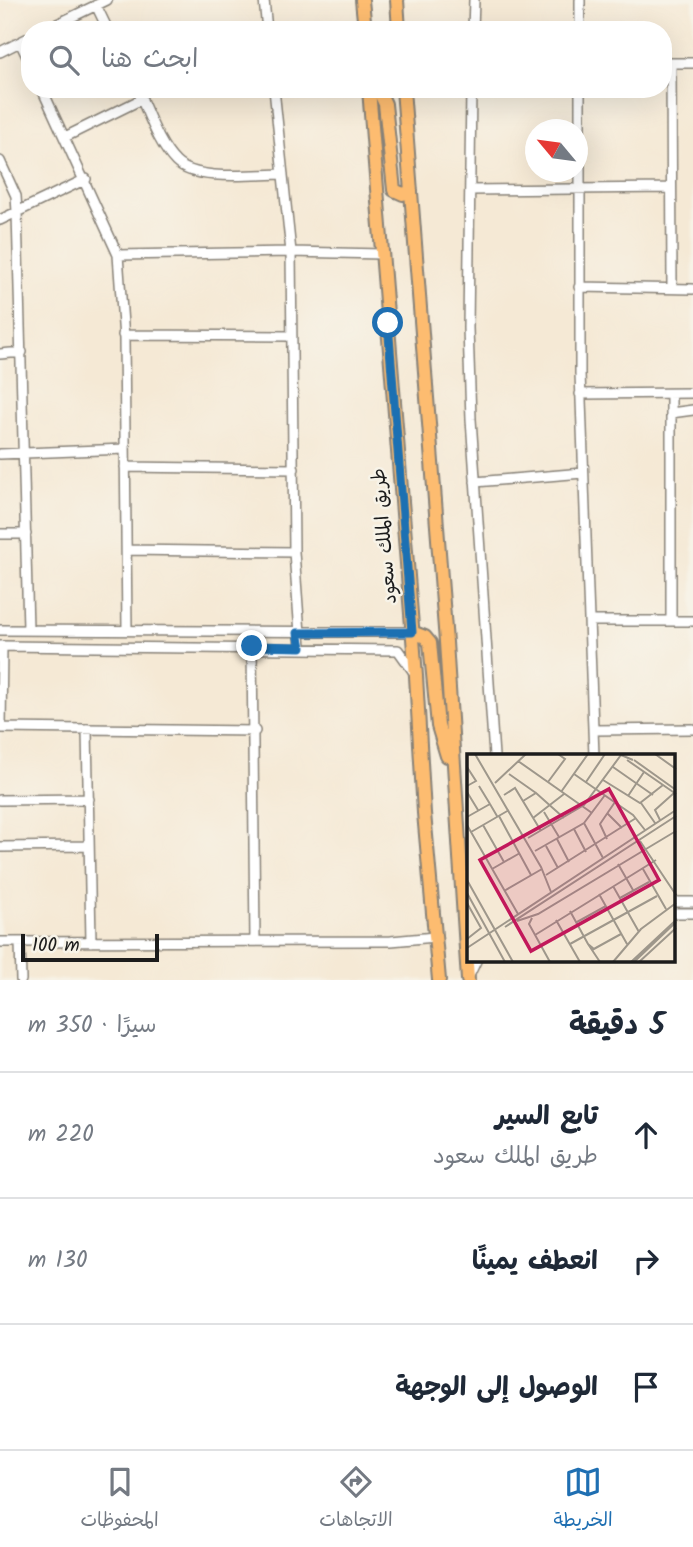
<!DOCTYPE html>
<html lang="ar">
<meta charset="utf-8">
<style>
:root{--surface:#fff;--page:#f2f2f3;--text:#1f2937;--muted:#747a83;--line:#e0e1e3;--accent:#1f6fb2}
body{margin:0;font-family:Kalam,"Playpen Sans Arabic",sans-serif;background:var(--page);color:var(--text);direction:rtl}
.compass{position:absolute;left:525px;top:119px;width:63px;height:63px;border-radius:50%;background:var(--surface);box-shadow:0 7px 28px #0002;rotate:299deg}
.scale{position:absolute;left:21px;bottom:18px;width:138px;box-sizing:border-box;padding-left:7px;border:4px solid #1c1c1c;border-top:0;font-size:19px;line-height:24px;white-space:nowrap;color:#1c1c1c;-webkit-text-stroke:5px #f7f3e8;paint-order:stroke}
.stop{position:absolute;width:21px;height:21px;margin:-16px;border:5px solid #1f6fb2;border-radius:50%;background:#fff}
.stop.end{background:#1f6fb2;border-color:#fff;box-shadow:0 2px 7px #0008}
.list{margin:0;padding:0;list-style:none}
h2{display:flex;justify-content:space-between;align-items:center;height:91px;margin:0;padding:0 28px;font-size:30px}
h2 small{font-size:23px;font-weight:400;color:var(--muted)}
.list li{display:grid;grid-template-columns:46px 1fr auto;gap:21px;align-items:center;box-sizing:border-box;height:126px;padding:0 28px;border-top:2px solid var(--line)}
.list b{display:block;font-size:26px;white-space:nowrap}
.list p{margin:0;font-size:23px;white-space:nowrap;color:var(--muted)}
.list em{font-size:23px;font-style:normal;color:var(--muted)}
.icon{flex:none;width:38px;height:38px;fill:none;stroke:currentColor;stroke-width:2;stroke-linecap:round;stroke-linejoin:round}
.map{position:relative;flex:none;width:693px;height:980px;overflow:hidden;direction:ltr}
.search{position:absolute;background:var(--surface);box-shadow:0 7px 28px #0002;left:21px;right:21px;top:21px;height:77px;display:flex;align-items:center;gap:18px;box-sizing:border-box;padding:0 24px;border-radius:28px;color:var(--muted);font-size:26px}
.sheet{height:469px;background:var(--surface)}
nav{display:flex;justify-content:space-around;align-items:center;box-sizing:border-box;height:98px;border-top:2px solid var(--line);background:var(--surface);font-size:19px;color:var(--muted)}
nav a{display:grid;justify-items:center;gap:4px}
nav .on{color:var(--accent)}
.map>svg:first-child{display:block}
.lines{fill:none;stroke-linecap:round;stroke-linejoin:round}
.minor-casing{stroke:#888278;stroke-width:12}
.major-casing{stroke:#888278;stroke-width:16}
.minor{stroke:#fff;stroke-width:9}
.major{stroke:#fdbc70;stroke-width:12}
.route{stroke:#1f6fb2;stroke-width:9}
.labels{text-anchor:middle;dominant-baseline:central;stroke-width:5;stroke-linejoin:round;paint-order:stroke}
.street-label{font-size:19px;fill:#1c1c1c;stroke:#f7f3e8}
.inset-road{fill:none;stroke:#9e978b;stroke-width:2}
.view{fill:#c2185b;fill-opacity:0.15;stroke:#c2185b;stroke-width:3.5}
.inset-edge{fill:none;stroke:#1c1c1c;stroke-width:3.5}
</style>
<div class="map">
<svg width="693" height="980" viewBox="0 0 693 980">
<rect width="100%" height="100%" fill="#f7f3e8"/>
<filter id="ink" filterUnits="userSpaceOnUse"><feTurbulence type="fractalNoise" baseFrequency=".0143" numOctaves="2"/><feDisplacementMap in="SourceGraphic" scale="14" xChannelSelector="R" yChannelSelector="G"/><feConvolveMatrix kernelMatrix="1 2 1 2 8 2 1 2 1" color-interpolation-filters="sRGB"/></filter>
<filter id="wash" filterUnits="userSpaceOnUse"><feTurbulence type="fractalNoise" baseFrequency=".00686" numOctaves="4" result="noise"/><feDisplacementMap in="SourceGraphic" scale="28" xChannelSelector="R" yChannelSelector="G"/><feGaussianBlur stdDeviation="1.57" result="paint"/><feColorMatrix in="noise" values="0 0 0 0 0 0 0 0 0 0 0 0 0 0 0 0 0 1.4 0 .05"/><feComposite in="paint" operator="in"/></filter>
<g filter="url(#wash)">
<rect width="100%" height="100%" fill="#f5e9d5"/>
</g>
<g filter="url(#ink)">
<g class="lines">
<g class="minor-casing">
<path id="minor" d="M264 0 267 30
M96 5 108 30
M45 30 107 0
M473 30 474 0
M580 30V0
M20 42 30 63
M0 52 30 37
M663 63H693
M671 63 672 288
M42 89 118 255 124 339 127 630
M137 89C148 112 158 144 176 162 196 182 255 174 283 174
M274 89 291 252 294 552 301 647
M471 89 468 328 471 419 494 756
M580 89V373L594 756
M65 137 142 99
M0 161 16 196 17 212 28 629
M470 190 671 188
M0 220 86 179
M118 255 291 252 382 254
M579 287 693 289
M123 335 292 336
M0 354 22 352
M580 394 693 393
M671 413 693 410
M0 454 125 449
M125 467 294 469
M475 482 583 473
M0 534H26
M127 550 294 552
M671 620V395
M589 621H693
M0 630 412 632
M0 646 398 650 413 671
M252 646 255 941
M0 728 255 731
M1 728 2 646
M87 729 91 942
M593 730 693 729
M0 800 89 799
M0 847 89 846
M674 902H693
M674 913H693
M0 942 391 941 435 937
M20 942 21 980
M468 978 476 961"/>
</g>
<g class="major-casing">
<path id="major" d="M362 0 365 30
M397 0 399 30
M369 89 416 676 424 813 439 980
M378 89 385 104 394 190 403 194 411 191
M403 89 446 642 468 980
M412 632 425 637 430 643 438 726 447 756"/>
</g>
<use href="#minor" class="minor"/>
<use href="#major" class="major"/>
</g>
</g>
<g class="lines" filter="url(#ink)">
<path class="route" d="M252 646 301 647 298 633 412 632 388 323"/>
</g>
<g class="labels">
<g class="street-label">
<text transform="translate(385 536) rotate(-95)">طريق الملك سعود</text>
</g>
</g>
<g transform="translate(467 754)">
<rect width="208" height="208" fill="#f5e9d5"/>
<path class="inset-road" d="M8 0 74 113 84 138M188 0 209 15M160 6 209 40M167 6 209 36M51 7 125 59M0 13 9 27 0 32M146 13 186 41M42 20 69 39M107 20 166 61 178 76M136 26 173 49 196 31M81 28 98 5 91 0M119 28 138 0M28 29 59 0M12 32 23 50M0 38 11 56M94 38 121 0M37 41 48 34 74 77M161 42 177 18M56 47 69 39 97 64M174 49 188 69M77 58 92 83M140 59 155 74M32 62 64 121M0 63 23 50 30 62M66 64 97 40M193 66 188 56 207 39M117 69 136 104M0 71 51 160M16 71 37 108M107 75 119 98M4 78 42 56M61 84 117 51 154 1 166 6M90 85 102 108M140 85 133 70 148 48M173 87 209 141M79 92 91 114M184 92 209 77M68 97 117 69 138 41M151 110 166 136M25 115 53 99M176 115 199 155M79 121 169 64M0 126 46 208M146 132 172 178M37 137 75 115M0 139 38 208M132 140 160 190M153 144 182 128M0 149 14 174 0 185M103 157 121 190M65 164 62 170 83 208M89 166 113 208M50 167 71 160 184 92M110 168 139 152M38 173 209 62M68 181 189 106M103 190 190 142M0 194 209 56M127 195 121 190 133 208M125 196 154 180M146 208 174 175 209 149M164 208 209 166M167 208 209 168M172 208 209 174"/>
<path class="view" d="M142 35 192 126 64 197 13 106Z"/>
<rect width="208" height="208" class="inset-edge"/>
</g>
</svg>
<svg class="compass" viewBox="-18 -18 36 36"><path d="M0-13l5 13h-10z" fill="#e53935"/><path d="M0 13l5-13h-10z" fill="#747a83"/></svg>
<div class="scale">100 m</div>
<div class="stop" style="left:388px;top:323px"></div>
<div class="stop end" style="left:252px;top:646px"></div>
<div class="search"><svg class="icon" aria-label="search" viewBox="0 0 24 24"><circle cx="10" cy="10" r="6"/><path d="M15 15l6 6"/></svg>ابحث هنا</div>
</div>
<section class="sheet">
<h2>5 دقيقة<small>سيرًا · 350 m</small></h2>
<ul class="list">
<li><svg class="icon" aria-label="ahead" viewBox="0 0 24 24"><path d="M12 20V5M6 11l6-6 6 6"/></svg><div><b>تابع السير</b><p>طريق الملك سعود</p></div><em>220 m</em></li>
<li><svg class="icon" aria-label="right" viewBox="0 0 24 24"><path d="M7 20v-9h11M14 6l5 5-5 5"/></svg><div><b>انعطف يمينًا</b></div><em>130 m</em></li>
<li><svg class="icon" aria-label="arrive" viewBox="0 0 24 24"><path d="M6 21V4h12l-3 4 3 4H6"/></svg><div><b>الوصول إلى الوجهة</b></div></li>
</ul>
</section>
<nav>
<a class="on"><svg class="icon" aria-label="map" viewBox="0 0 24 24"><path d="M3 6l6-2 6 2 6-2v14l-6 2-6-2-6 2zM9 4v14M15 6v14"/></svg>الخريطة</a>
<a><svg class="icon" aria-label="directions" viewBox="0 0 24 24"><path d="M12 3l9 9-9 9-9-9zM9 14v-3h6M13 9l2 2-2 2"/></svg>الاتجاهات</a>
<a><svg class="icon" aria-label="saved" viewBox="0 0 24 24"><path d="M7 4h10v16l-5-4-5 4z"/></svg>المحفوظات</a>
</nav>
